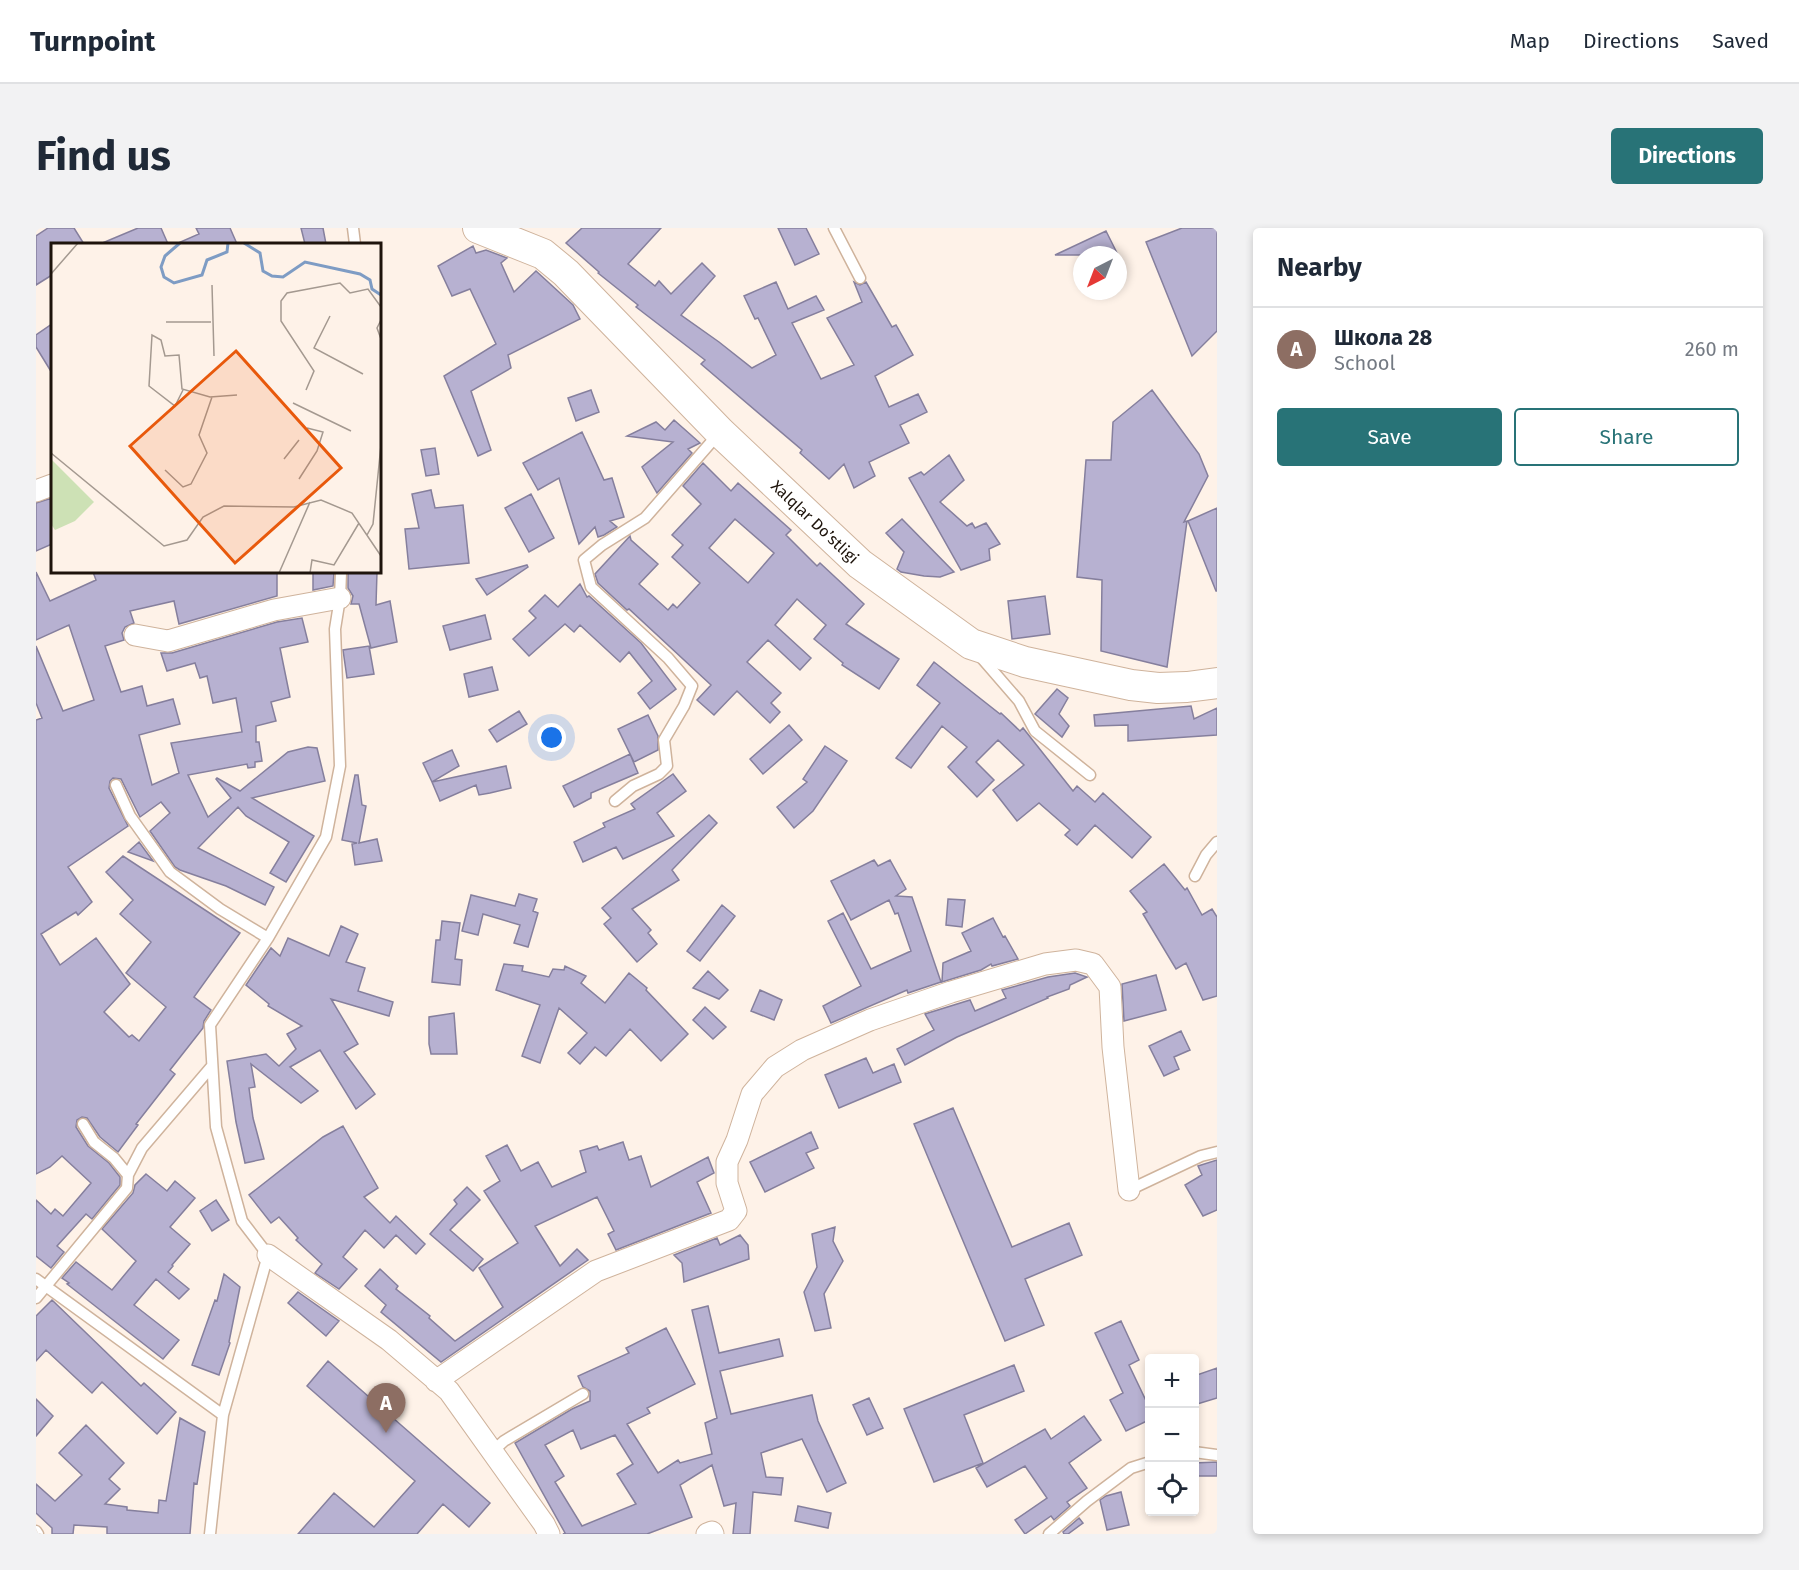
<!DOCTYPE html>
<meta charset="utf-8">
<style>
:root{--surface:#fff;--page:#f2f2f3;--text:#1f2937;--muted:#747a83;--line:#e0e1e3;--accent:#287377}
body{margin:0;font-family:"Fira Sans",sans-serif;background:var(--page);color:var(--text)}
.controls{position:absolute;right:18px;bottom:18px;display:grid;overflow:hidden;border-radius:6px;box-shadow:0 3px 9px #0003}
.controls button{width:54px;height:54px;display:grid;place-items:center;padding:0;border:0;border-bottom:2px solid var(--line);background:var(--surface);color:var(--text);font:30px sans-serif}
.compass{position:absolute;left:1037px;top:18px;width:54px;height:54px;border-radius:50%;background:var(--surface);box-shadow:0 3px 9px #0003;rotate:222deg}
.you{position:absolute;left:516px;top:510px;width:21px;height:21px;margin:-15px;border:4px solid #fff;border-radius:50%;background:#1a73e8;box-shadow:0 0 0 9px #1a73e833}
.badge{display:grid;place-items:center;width:39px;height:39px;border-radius:50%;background:var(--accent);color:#fff;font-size:20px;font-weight:700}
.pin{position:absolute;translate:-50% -50px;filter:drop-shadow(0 2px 3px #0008)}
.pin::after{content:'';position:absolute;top:32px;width:21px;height:18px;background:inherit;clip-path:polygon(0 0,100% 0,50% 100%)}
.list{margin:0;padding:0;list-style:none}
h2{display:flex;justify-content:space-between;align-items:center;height:78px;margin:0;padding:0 24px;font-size:26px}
h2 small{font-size:20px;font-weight:400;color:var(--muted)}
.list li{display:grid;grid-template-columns:39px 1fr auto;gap:18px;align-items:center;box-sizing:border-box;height:84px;padding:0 24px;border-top:2px solid var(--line)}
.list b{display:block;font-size:22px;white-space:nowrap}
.list p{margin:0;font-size:20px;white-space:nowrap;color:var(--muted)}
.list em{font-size:20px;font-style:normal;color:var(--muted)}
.actions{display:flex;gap:12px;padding:18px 24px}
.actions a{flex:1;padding:14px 0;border:2px solid var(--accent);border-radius:6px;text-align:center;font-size:21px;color:var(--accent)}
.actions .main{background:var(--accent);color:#fff}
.icon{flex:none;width:33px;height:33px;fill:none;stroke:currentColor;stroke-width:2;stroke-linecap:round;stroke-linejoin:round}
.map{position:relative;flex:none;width:1181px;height:1306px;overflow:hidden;border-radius:6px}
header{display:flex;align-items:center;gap:36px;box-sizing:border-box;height:84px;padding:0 30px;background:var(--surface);border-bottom:2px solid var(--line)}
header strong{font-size:28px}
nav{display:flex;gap:33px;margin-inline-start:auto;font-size:21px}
.intro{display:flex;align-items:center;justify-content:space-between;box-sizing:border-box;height:144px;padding:0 36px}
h1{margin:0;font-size:42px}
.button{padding:15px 27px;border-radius:6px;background:var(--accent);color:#fff;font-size:21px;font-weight:700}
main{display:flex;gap:36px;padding:0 36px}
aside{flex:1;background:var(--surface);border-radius:6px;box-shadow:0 3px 9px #0003}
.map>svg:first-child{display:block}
.building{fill:#b7b1d1;stroke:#857f9d;stroke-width:1.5;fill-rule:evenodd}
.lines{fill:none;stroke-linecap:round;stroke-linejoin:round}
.lane-casing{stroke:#cfb39c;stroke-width:13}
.street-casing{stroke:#cfb39c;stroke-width:23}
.secondary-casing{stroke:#cfb39c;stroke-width:32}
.lane{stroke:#fff;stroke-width:10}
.street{stroke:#fff;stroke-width:21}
.secondary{stroke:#fff;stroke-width:30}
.labels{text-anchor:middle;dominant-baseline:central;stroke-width:4.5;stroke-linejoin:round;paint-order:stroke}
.street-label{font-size:16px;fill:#1e140c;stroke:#fff}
.inset-river{fill:none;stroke:#7e9cc4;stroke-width:3}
.inset-road{fill:none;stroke:#a49990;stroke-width:1.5}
.view{fill:#e8590c;fill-opacity:0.15;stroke:#e8590c;stroke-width:3}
.inset-edge{fill:none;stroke:#1e140c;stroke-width:3}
</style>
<header>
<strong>Turnpoint</strong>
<nav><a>Map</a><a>Directions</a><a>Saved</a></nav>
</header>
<div class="intro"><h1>Find us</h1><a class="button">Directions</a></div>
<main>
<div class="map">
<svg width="1181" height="1306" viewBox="0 0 1181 1306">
<rect width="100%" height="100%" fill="#fef2e8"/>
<path class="building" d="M12 0H38L48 16H16V47L0 57V8Z
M102 0H125L132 16H64Z
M160 0H194L201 16H140L163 6Z
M265 0H287L290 16H269Z
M546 0H625L592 36 619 58 623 53 635 66 666 35 679 48 645 87 683 114 716 140 740 127 722 90 719 91 708 68 740 54 752 81 780 68 788 82 756 95 785 151 818 137 791 90 826 74 818 54 824 57 830 54 856 99 860 97 877 127 839 148 853 179 882 166 891 184 864 197 873 215 833 234 839 248 818 260 808 236 793 251 764 225 766 222 665 136 669 132 600 79 602 77 562 45 563 44 530 15Z
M742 0H770L783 26 759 37Z
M1146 0H1181V103L1156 128 1110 14Z
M1070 3 1082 27H1019Z
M437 18 440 25 450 22 471 30 465 35 478 64 500 43 537 77 544 91 472 127 475 140 435 163 455 222 442 228 408 148 460 116 434 61 416 68 402 38Z
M16 96V145L0 119V107Z
M555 162 563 184 540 193 532 170Z
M1116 162 1163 226 1172 248 1148 294 1151 293 1131 439 1065 423 1066 352 1041 349 1050 232H1075L1077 194Z
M638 192 664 215 652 221 656 225 621 265 606 239 637 214 591 208 620 194 629 202Z
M546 204 568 252 576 250 588 289 574 293 581 299 568 307 562 309 559 299 543 316 523 250 502 262 487 235Z
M399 220 403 246 390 248 385 222Z
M913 227 928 252 904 274 931 298 936 295 939 300 950 295 964 316 953 321 954 332 925 342 873 250 885 244 888 247Z
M667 235 695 263 702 255 755 302 750 307 781 338 784 335 828 376 810 396 863 431 843 461 806 437 807 435 778 411 790 397 761 371 739 397 775 430 764 442 732 412 711 434 745 465 735 475 744 484 734 495 701 463 678 487 661 472 675 457 593 381 591 382 562 355 559 346 594 308 595 312 622 336 603 356 632 382 637 376 641 380 664 355 636 329 647 317 636 307 665 276 647 258ZM699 291 738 325 712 355 673 320Z
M395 262 399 280 427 277 433 335 373 341 369 301 383 300 376 266Z
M495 266 518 310 493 324 469 280Z
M16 270V316L0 323V275Z
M1181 280V363H1180L1152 293Z
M866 291 918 344 904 349 888 348 865 344 861 341 868 324 850 305Z
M491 337 492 339 451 367 440 351Z
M0 344 14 373 60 352 57 344H241V368L143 396 138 373 94 383 98 395 89 399 86 405 88 412 69 418 85 464 106 458 111 478 137 471 144 496 103 507 116 557 143 545 135 515 206 504 200 470 177 475 171 448 164 450 159 435 131 443 125 425H136L241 394 266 390 272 414 244 420 254 469 235 474 240 493 220 498V514H223L226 533 219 534V539L212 540 211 536 152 547 172 589 195 570 180 551 181 550 204 563 252 524 272 519 281 520 289 553 216 570 278 608 250 654 234 645 253 614 210 588 202 579 162 620 238 659 229 677 190 658 144 642 139 639 114 603 134 585 125 574 104 589 85 551 77 550 74 553 73 560 92 598 32 639 56 674 42 687 40 684 5 706 24 737 60 710 94 756 68 784 93 809 96 807 103 813 130 779 90 745 115 714 84 686 97 672 70 644 87 628 204 705 158 769 175 782 168 793 167 800 134 842 139 846 100 896 102 897 82 924 64 909 51 890 46 889 41 892 40 899 52 918 73 935 84 949V957L56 991 50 986 21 1018 28 1024 15 1040 0 1028V972L15 986 19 981 27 988 55 955 26 928 14 939 0 946V492L6 490 0 475V418L27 483 58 472 33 397 0 412Z
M277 344H298L297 358 277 362Z
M312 344H341L340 377 354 373 361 414 335 420 323 376H315L317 368 312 360Z
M544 356 551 369 553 368 605 415 640 461 614 481 602 465 616 453 593 424 584 434 544 397 538 404 529 396 493 428 477 411 500 390 493 383 509 367 522 379Z
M1009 368 1014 406 976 411 972 373Z
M449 387 455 411 414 422 407 398Z
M333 418 338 446 311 450 307 422Z
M898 434 964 486 965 485 984 503 987 500 1037 563 1041 558 1059 574 1067 565 1115 609 1096 630 1059 597 1041 617 1029 607 1034 602 1003 575 981 593 957 562 988 537 962 512 940 534 958 552 941 569 912 539 931 519 906 498 875 540 860 530 904 475 881 457Z
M456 439 462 462 433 469 428 446Z
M1021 461 1032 470 1023 486 1033 498 1026 509 999 486Z
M1155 478 1158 491 1181 480V507L1092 513V497L1059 498 1058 487Z
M483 483 491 496 461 514 453 502Z
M612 487 622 508V522L598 534 582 501Z
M753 497 766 512 727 546 714 531Z
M789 518 811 533 777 583 758 600 741 579 771 554 767 551Z
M416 522 423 538 396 554 387 535Z
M594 526 602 545 555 565V570L538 579 527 558Z
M470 538 475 560 454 565 443 567 440 557 404 573 396 554Z
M637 546 650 563 621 585 638 608 587 631 580 619 547 634 538 614 569 599 567 595 599 581 595 576Z
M319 547H322L326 577 330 578 323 615 341 611 346 633 319 637 316 616 321 615 306 612Z
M673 587 681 595 636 642 643 652 596 681 615 702 612 705 621 716 601 734 568 696 575 690 566 680Z
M103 614 117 633 92 624Z
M838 632 842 638 854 632 870 661 860 668 876 669 905 754 872 765 871 762 795 795 787 778 825 758 792 693 807 685 835 741 875 723 862 685 859 686 853 672 815 692 795 653Z
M1128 636 1149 662 1151 660 1166 687 1176 681 1181 689V768L1167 772 1150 735 1140 741 1107 686 1111 684 1094 663Z
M483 666 501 671 497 683 502 685 492 719 478 715 484 697 447 686 442 707 426 703 435 667 479 678Z
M912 671 929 672 926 699 910 697Z
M686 677 699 688 664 733 651 723Z
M957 690 967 709 969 708 982 731 956 738 955 736 945 742 906 754 907 735 935 723 926 705Z
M406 693 424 695 419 731 426 732 424 757 396 754 400 712H404Z
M305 698 322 706 310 734 329 740 322 763 357 774 353 788 295 771 322 816 308 824 339 866 320 881 284 822 254 839 282 863 265 875 215 836 219 859 213 860 217 890 228 931 209 935 200 894 191 833 230 826 243 838 260 821 251 806 266 798 232 778 233 776 210 757 235 720 244 728 252 710 293 728Z
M468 736 487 738 486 743 513 749 517 741 528 742 529 738 550 748 545 755 569 775 593 745 611 760 610 762 652 806 625 833 594 801 570 828 559 819 544 836 532 825 551 805 523 780 504 835 486 828 504 777 460 762Z
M672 743 692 762 683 771 657 760Z
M1039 745 1051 749 1034 757 1033 761 1011 769 1012 770 921 809 869 837 861 821 898 802 889 786 934 772 939 783 970 770 966 762 1012 749Z
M1120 747 1130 782 1088 793 1086 756Z
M724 762 746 772 738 792 715 783Z
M669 779 690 799 677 811 657 792Z
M418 785 421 826H395L393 816V789Z
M1145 803 1154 822 1138 829 1143 841 1128 848 1113 818Z
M830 830 837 845 858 836 865 854 803 880 789 847Z
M917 880 976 1019 1033 995 1046 1027 989 1051 1008 1097 969 1113 878 896Z
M307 898 342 960 328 969 354 995 360 988 389 1016 380 1026 360 1007 348 1020 329 1002 307 1029 321 1041 303 1061 279 1045 286 1036 260 1012 262 1010 243 989 235 995 213 967 287 909Z
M775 904 782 920 770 925 778 940 729 964 714 934Z
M587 914 593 932 605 928 615 959 672 929 678 945 661 954 675 985 580 1022 572 1006 578 1003 561 969 499 998 524 1038 541 1021 552 1032 405 1134 345 1084 350 1077 329 1058 344 1041 362 1058 360 1061 394 1088 393 1090 419 1113 467 1079 443 1040 482 1015 448 963 464 953 450 928 471 917 485 943 502 934 516 959 550 944 544 923 561 918 563 922Z
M1181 932V982L1167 988 1149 957 1166 947 1162 938Z
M110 946 131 963 139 953 159 970 134 999 154 1016 136 1037 137 1038 132 1044 153 1061 143 1071 120 1051 98 1077 143 1112 127 1131 31 1056 33 1055 26 1050 40 1034 76 1062 100 1033 66 1001 97 965 99 957Z
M431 959 444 972 414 1002 447 1031 437 1043 394 1006 421 976 418 972Z
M180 972 193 992 176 1003 164 983Z
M799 999 797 1013 807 1033 788 1066 795 1100 779 1103 768 1064 781 1039 776 1006Z
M704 1007 712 1017 713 1031 648 1054 646 1035 638 1027 681 1010 684 1017Z
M188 1046 204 1059 193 1114 194 1115 183 1147 156 1137 179 1072 181 1073Z
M262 1064 303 1093 290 1108 252 1075Z
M16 1072 105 1158 108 1155 140 1184 121 1206 66 1154 56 1165 10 1122 0 1133V1088Z
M672 1078 683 1125 743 1111 747 1128 684 1143 695 1186 776 1167 782 1193 810 1255 791 1264 766 1211 725 1225 730 1249 747 1250 745 1267 717 1264 714 1306H697L700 1275 688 1278 676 1237 644 1257 656 1289 611 1306H527L529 1305 479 1215 536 1181 554 1173V1163L547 1159 542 1148 593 1125 590 1120 630 1100 659 1156 611 1180 614 1185 591 1196 622 1245 642 1232 644 1235 676 1226 669 1195 681 1190 656 1082ZM537 1202 545 1221 579 1207 597 1236 581 1246 600 1276 546 1298 519 1254 528 1248 509 1217Z
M1085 1093 1103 1132 1093 1137 1113 1179V1192L1090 1203 1074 1172 1087 1165 1059 1105Z
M292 1133 454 1275 433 1299 407 1276 381 1306H262L298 1265 338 1299 379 1253 271 1158Z
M978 1137 988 1163 928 1187 947 1235 898 1254 868 1181Z
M1181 1140V1170L1158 1177V1148Z
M833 1170 847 1200 831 1207 817 1177Z
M0 1171 17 1188 0 1208Z
M1048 1188 1065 1212 1033 1235 1051 1260 1031 1274 1034 1278 1018 1292 1015 1288 989 1306 979 1292 1011 1270 989 1238 951 1259 940 1240 1009 1201 1015 1211Z
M144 1190 169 1204 161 1256 158 1255 154 1306H71V1299L38 1297 37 1306H16V1300L0 1285V1256L19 1273 46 1247 23 1225 50 1197 88 1235 73 1251 84 1261 69 1276 91 1279V1282L122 1285 123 1272 130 1273Z
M1181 1234V1248H1158V1235Z
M1085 1264 1093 1297 1071 1302 1064 1272 1070 1268Z
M762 1278 795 1285 792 1300 759 1293Z
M1043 1290 1047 1295 1032 1306H1028L1027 1304Z"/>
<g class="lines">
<g class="lane-casing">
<path id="lane" d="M317 0 319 16
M798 0 824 50
M944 428 983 473 999 503 1054 547
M80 557 94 588 134 644 184 681 232 710
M579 573 597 558 623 546 631 538 628 512 648 478 656 458 632 430 555 359 548 332 566 317 609 290 684 204
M1159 648 1170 627 1181 614
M47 896 58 914 78 930 92 947
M1093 962 1165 928 1181 924
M0 1051 187 1187
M0 1070 91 960 92 947 106 920 176 838
M456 1224 468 1213 547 1166
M1158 1224 1181 1227
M0 1303 2 1306
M174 1306 187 1187 232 1027 206 993 180 899 174 797 232 710 290 609 304 538 299 401 304 370 305 344
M1013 1306 1051 1273 1095 1240 1114 1234"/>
</g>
<g class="street-casing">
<path id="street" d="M0 263 16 257
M99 407 132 413 238 382 304 370
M232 1027 353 1112 413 1163 508 1296 513 1306
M400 1153 560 1043 693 992 700 983 691 955V934L701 912 716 866 739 839 766 822 834 792 915 764 1009 736 1040 732 1057 736 1074 759 1077 819 1093 962
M671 1306 676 1304 677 1306"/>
</g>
<g class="secondary-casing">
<g id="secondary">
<path id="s1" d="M442 0 507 26 530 45 684 204 824 336 935 416 989 434 1095 457 1122 460 1151 459 1181 455"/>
</g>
</g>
<use href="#lane" class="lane"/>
<use href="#street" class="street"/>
<use href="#secondary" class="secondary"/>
</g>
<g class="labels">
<g class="street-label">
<text stroke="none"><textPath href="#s1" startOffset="452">Xalqlar Do’stligi</textPath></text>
</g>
</g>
<g transform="translate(15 15)">
<rect width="330" height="330" fill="#fef2e8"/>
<path d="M1 217 43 259 24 278 4 287 0 281Z" fill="#cde1b5"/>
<path class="inset-river" d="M129 0 114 13 110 24 113 34 123 40 151 32 156 17 176 9 177 0M193 0 209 10 212 28 221 33 232 34 254 19 309 31 319 37 321 46 330 52"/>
<path class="inset-road" d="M0 31 27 0M161 42 163 113M279 73 263 105 312 131M330 77 326 85 330 96M115 79H160M132 147 124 163 98 143 101 92 110 97 114 113 128 112 131 146 159 154 186 152M255 147 263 128 230 78V58L236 50 289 40 299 50 317 46 330 64M242 160 300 188M0 210 113 303 136 297 152 274 173 263 243 264 270 257 301 270 330 313M233 216 248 197M114 227 132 244 140 241 156 210 148 192 161 154M248 236 266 208 272 189 256 185M316 292 322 281 330 202M228 330 259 259M259 330 261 317 283 322 308 280"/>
<path class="view" d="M185 108 290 225 184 320 79 203Z"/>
<rect width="330" height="330" class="inset-edge"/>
</g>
</svg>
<div class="controls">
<button>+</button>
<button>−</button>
<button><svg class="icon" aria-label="locate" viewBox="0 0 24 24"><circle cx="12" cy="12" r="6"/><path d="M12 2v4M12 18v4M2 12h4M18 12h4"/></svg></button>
</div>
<svg class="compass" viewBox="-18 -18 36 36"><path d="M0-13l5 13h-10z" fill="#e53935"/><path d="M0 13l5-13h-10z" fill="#747a83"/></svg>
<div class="you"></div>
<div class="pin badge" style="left:350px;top:1205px;background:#8d6e63">A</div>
</div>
<aside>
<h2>Nearby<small></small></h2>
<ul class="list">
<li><span class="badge" style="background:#8d6e63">A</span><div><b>Школа 28</b><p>School</p></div><em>260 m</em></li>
</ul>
<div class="actions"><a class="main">Save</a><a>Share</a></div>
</aside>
</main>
